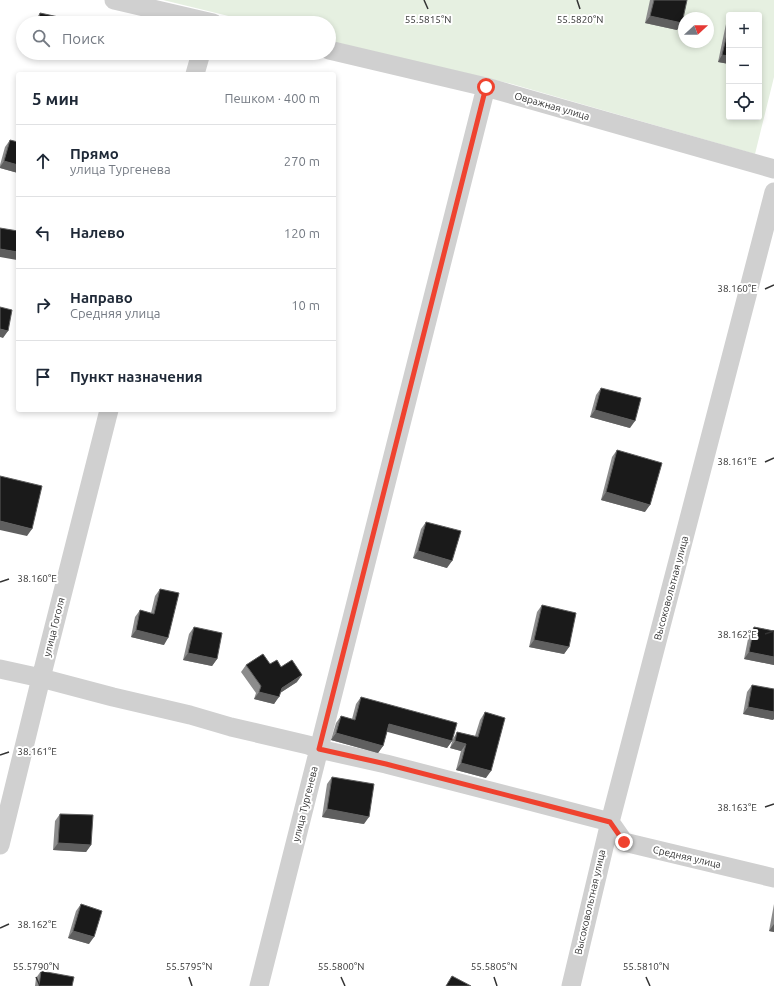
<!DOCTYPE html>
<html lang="ru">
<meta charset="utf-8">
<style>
:root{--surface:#fff;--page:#f2f2f3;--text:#1f2937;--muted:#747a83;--line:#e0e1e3}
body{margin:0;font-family:Ubuntu,sans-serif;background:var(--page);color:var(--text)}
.controls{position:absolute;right:12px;top:12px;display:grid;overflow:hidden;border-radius:4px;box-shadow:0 2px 6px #0003}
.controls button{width:36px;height:36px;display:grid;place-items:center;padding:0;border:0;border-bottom:1px solid var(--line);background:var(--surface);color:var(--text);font:20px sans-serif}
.compass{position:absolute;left:678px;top:12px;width:36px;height:36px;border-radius:50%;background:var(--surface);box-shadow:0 2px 6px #0003;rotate:69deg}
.stop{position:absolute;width:12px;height:12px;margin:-9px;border:3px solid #ef422f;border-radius:50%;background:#fff}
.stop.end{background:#ef422f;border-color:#fff;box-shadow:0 1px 4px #0008}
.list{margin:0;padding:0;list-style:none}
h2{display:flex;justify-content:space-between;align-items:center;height:52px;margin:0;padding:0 16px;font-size:17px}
h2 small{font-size:13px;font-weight:400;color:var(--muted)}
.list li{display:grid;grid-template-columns:26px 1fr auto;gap:12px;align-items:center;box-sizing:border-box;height:72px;padding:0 16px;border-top:1px solid var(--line)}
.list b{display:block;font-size:15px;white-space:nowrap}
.list p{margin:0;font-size:13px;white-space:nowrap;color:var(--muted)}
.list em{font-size:13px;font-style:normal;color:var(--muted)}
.icon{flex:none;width:22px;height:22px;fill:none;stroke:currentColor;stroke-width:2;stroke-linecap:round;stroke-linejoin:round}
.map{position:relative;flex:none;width:774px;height:986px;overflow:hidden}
.search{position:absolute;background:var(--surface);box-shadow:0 2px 6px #0003;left:16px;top:16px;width:320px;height:44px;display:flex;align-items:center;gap:10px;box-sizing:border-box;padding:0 14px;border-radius:22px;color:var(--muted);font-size:15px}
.panel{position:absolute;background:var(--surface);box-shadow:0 2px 6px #0003;left:16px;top:72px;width:320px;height:340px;border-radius:4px}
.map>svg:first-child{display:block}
.green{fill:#e6f0e1;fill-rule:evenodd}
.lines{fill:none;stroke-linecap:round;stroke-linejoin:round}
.minor{stroke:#d0d0d0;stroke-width:19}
.wall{fill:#8c8c8c}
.shaded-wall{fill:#5f5f5f}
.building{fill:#1a1a1a;stroke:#5f5f5f}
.route{stroke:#ef422f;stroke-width:5}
.ticks{fill:none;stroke:#333;stroke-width:1.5}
.labels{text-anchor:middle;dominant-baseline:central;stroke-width:4;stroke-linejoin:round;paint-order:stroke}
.street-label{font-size:10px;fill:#333;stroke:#fff}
.ticks-label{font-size:10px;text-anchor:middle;fill:#333;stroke:#fff;stroke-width:4;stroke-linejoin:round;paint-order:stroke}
</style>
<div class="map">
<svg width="774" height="986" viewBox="0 0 774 986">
<rect width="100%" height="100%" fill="#fff"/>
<path class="green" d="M163 0H774V77L755 154 512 84 329 41V23H257ZM729 15H759V117H729ZM684 18H708V42H684Z"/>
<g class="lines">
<path class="minor" d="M114 0 213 23
M329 50 486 87 774 169
M195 74 201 53
M0 669 41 678 113 697 190 715 231 727 308 745 319 749 386 764 541 804 610 822 624 842 774 878
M0 845 41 678 109 410
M259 986 319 749 486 87
M571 986 610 822 774 192"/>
</g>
<path class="wall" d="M650 0H687L677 30 645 23Z
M40 13 67 23H34L35 20Z
M729 20V64L718 62 726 24Z
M10 140 18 173 0 168V165L5 147Z
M601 388 630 428 590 417 596 395Z
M617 450 645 512 601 500 612 457Z
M426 522 447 568 413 558 421 529Z
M160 589 164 645 131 637 135 617 140 610 151 613 155 596Z
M542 605 569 647 564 654 529 647 537 612Z
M194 627 217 659 212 666 183 660 189 634Z
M754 627 774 631V665L744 659 749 634Z
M270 664 281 667 297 682 280 693 274 704 254 699 256 693 241 672 246 665Z
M752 685 773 720 743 714 747 692Z
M361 697 452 741 447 748 387 731 383 746 378 753 331 740 336 723 341 716 352 719 356 704Z
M485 712 486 778 456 770 461 751 450 748 453 739 457 732 475 736 480 720Z
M332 777 364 824 322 817 327 784Z
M60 814 91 845 86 852 53 850 55 821Z
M81 904 89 944 68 938 76 911Z
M774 904V932L769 931Z
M41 971 72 986H35L36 978Z"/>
<path class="shaded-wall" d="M650 16 682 23 677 30 645 23Z
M722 55 729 56V64L718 62Z
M4 161 18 165V173L0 168V167Z
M0 249 18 252V259L17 260 0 257Z
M0 329 8 331 3 338 0 337Z
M595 410 635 421 630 428 590 417Z
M606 492 650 505 645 512 601 500Z
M0 521 32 529 27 536 0 530Z
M418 551 452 561 447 568 413 558Z
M136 630 168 638 164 645 131 637Z
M534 640 569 647 564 654 529 647Z
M749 652 774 657V665L744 659Z
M188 653 217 659 212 666 183 660Z
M302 675 297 682 277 695 282 688Z
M259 692 279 697 274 704 254 699Z
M748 707 774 712V719L773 720 743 714Z
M389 724 452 741 447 748 384 731Z
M336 733 383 746 378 753 331 740Z
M455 741 466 744 461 751 450 748Z
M461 763 491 771 486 778 456 770Z
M327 809 369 817 364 824 322 817Z
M58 843 91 845 86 852 53 850Z
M774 924V932L769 931Z
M73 931 94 937 89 944 68 938Z"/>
<path class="building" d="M654 0H687L682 23 650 16Z
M40 13 68 19 67 23H38Z
M729 26V56L722 55Z
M10 140 18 142V165L4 161Z
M0 228 18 231V252L0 249Z
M0 307 12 310 8 331 0 329Z
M601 388 641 398 635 421 595 410Z
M617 450 662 463 650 505 606 492Z
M0 476 42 486 32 529 0 521Z
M426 522 461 531 452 561 418 551Z
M160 589 179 593 168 638 136 630 140 610 154 614Z
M542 605 576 613 569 647 534 640Z
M194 627 222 633 217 659 188 653Z
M754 627 774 631V657L749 652Z
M263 654 270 664 277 660 281 667 292 660 302 675 282 688 279 697 259 692 261 686 246 665Z
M752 685 774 689V712L748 707Z
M361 697 457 723 452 741 389 724 383 746 336 733 341 716 355 720Z
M485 712 505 718 491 771 461 763 466 744 455 741 457 732 478 737Z
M332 777 374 784 369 817 327 809Z
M60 814 93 815 91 845 58 843Z
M81 904 102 911 94 937 73 931Z
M41 971 74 977 72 986H39Z
M452 976 471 986H446Z"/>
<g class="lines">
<path class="route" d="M486 87 319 749 386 764 541 804 610 822 624 842"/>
</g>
<path class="ticks" d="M424 0 428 9M577 0 580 9M765 289 774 285M765 462 774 458M0 582 9 579M765 634 774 631M0 755 9 752M765 807 774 804M0 928 9 924M36 977 40 986M189 977 192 986M341 977 345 986M494 977 497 986M646 977 650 986"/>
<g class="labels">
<g class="street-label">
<text transform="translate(552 106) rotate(16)">Овражная улица</text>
<text transform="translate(671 588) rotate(-75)">Высоковольтная улица</text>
<text transform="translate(54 627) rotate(-76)">улица Гоголя</text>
<text transform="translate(305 804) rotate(-76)">улица Тургенева</text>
<text transform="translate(687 857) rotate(13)">Средняя улица</text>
<text transform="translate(590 902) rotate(-77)">Высоковольтная улица</text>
</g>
</g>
<g class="ticks-label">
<text x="580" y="23">55.5820°N</text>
<text x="428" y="23">55.5815°N</text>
<text x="737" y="292">38.160°E</text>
<text x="737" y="465">38.161°E</text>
<text x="37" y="582">38.160°E</text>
<text x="737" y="638">38.162°E</text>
<text x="37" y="755">38.161°E</text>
<text x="737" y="811">38.163°E</text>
<text x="37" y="928">38.162°E</text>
<text x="36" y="970">55.5790°N</text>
<text x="189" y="970">55.5795°N</text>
<text x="341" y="970">55.5800°N</text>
<text x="494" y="970">55.5805°N</text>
<text x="646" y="970">55.5810°N</text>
</g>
</svg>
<div class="controls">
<button>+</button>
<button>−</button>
<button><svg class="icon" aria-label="locate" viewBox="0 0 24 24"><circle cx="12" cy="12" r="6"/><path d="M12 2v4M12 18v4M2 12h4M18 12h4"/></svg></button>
</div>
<svg class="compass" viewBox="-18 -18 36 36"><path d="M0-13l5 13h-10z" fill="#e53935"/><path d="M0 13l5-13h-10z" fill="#747a83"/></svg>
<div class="stop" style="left:486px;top:87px"></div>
<div class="stop end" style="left:624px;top:842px"></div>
<div class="search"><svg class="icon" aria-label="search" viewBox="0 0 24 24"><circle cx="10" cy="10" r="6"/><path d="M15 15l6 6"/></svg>Поиск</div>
<section class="panel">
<h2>5 мин<small>Пешком · 400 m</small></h2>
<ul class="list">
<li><svg class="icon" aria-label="ahead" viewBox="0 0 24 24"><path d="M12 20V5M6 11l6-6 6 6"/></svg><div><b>Прямо</b><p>улица Тургенева</p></div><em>270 m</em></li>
<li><svg class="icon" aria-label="left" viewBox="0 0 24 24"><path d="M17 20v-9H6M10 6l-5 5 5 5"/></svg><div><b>Налево</b></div><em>120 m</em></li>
<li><svg class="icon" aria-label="right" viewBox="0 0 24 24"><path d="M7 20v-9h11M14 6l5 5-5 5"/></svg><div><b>Направо</b><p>Средняя улица</p></div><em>10 m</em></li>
<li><svg class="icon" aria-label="arrive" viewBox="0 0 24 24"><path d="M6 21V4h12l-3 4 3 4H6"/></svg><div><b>Пункт назначения</b></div></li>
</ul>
</section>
</div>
